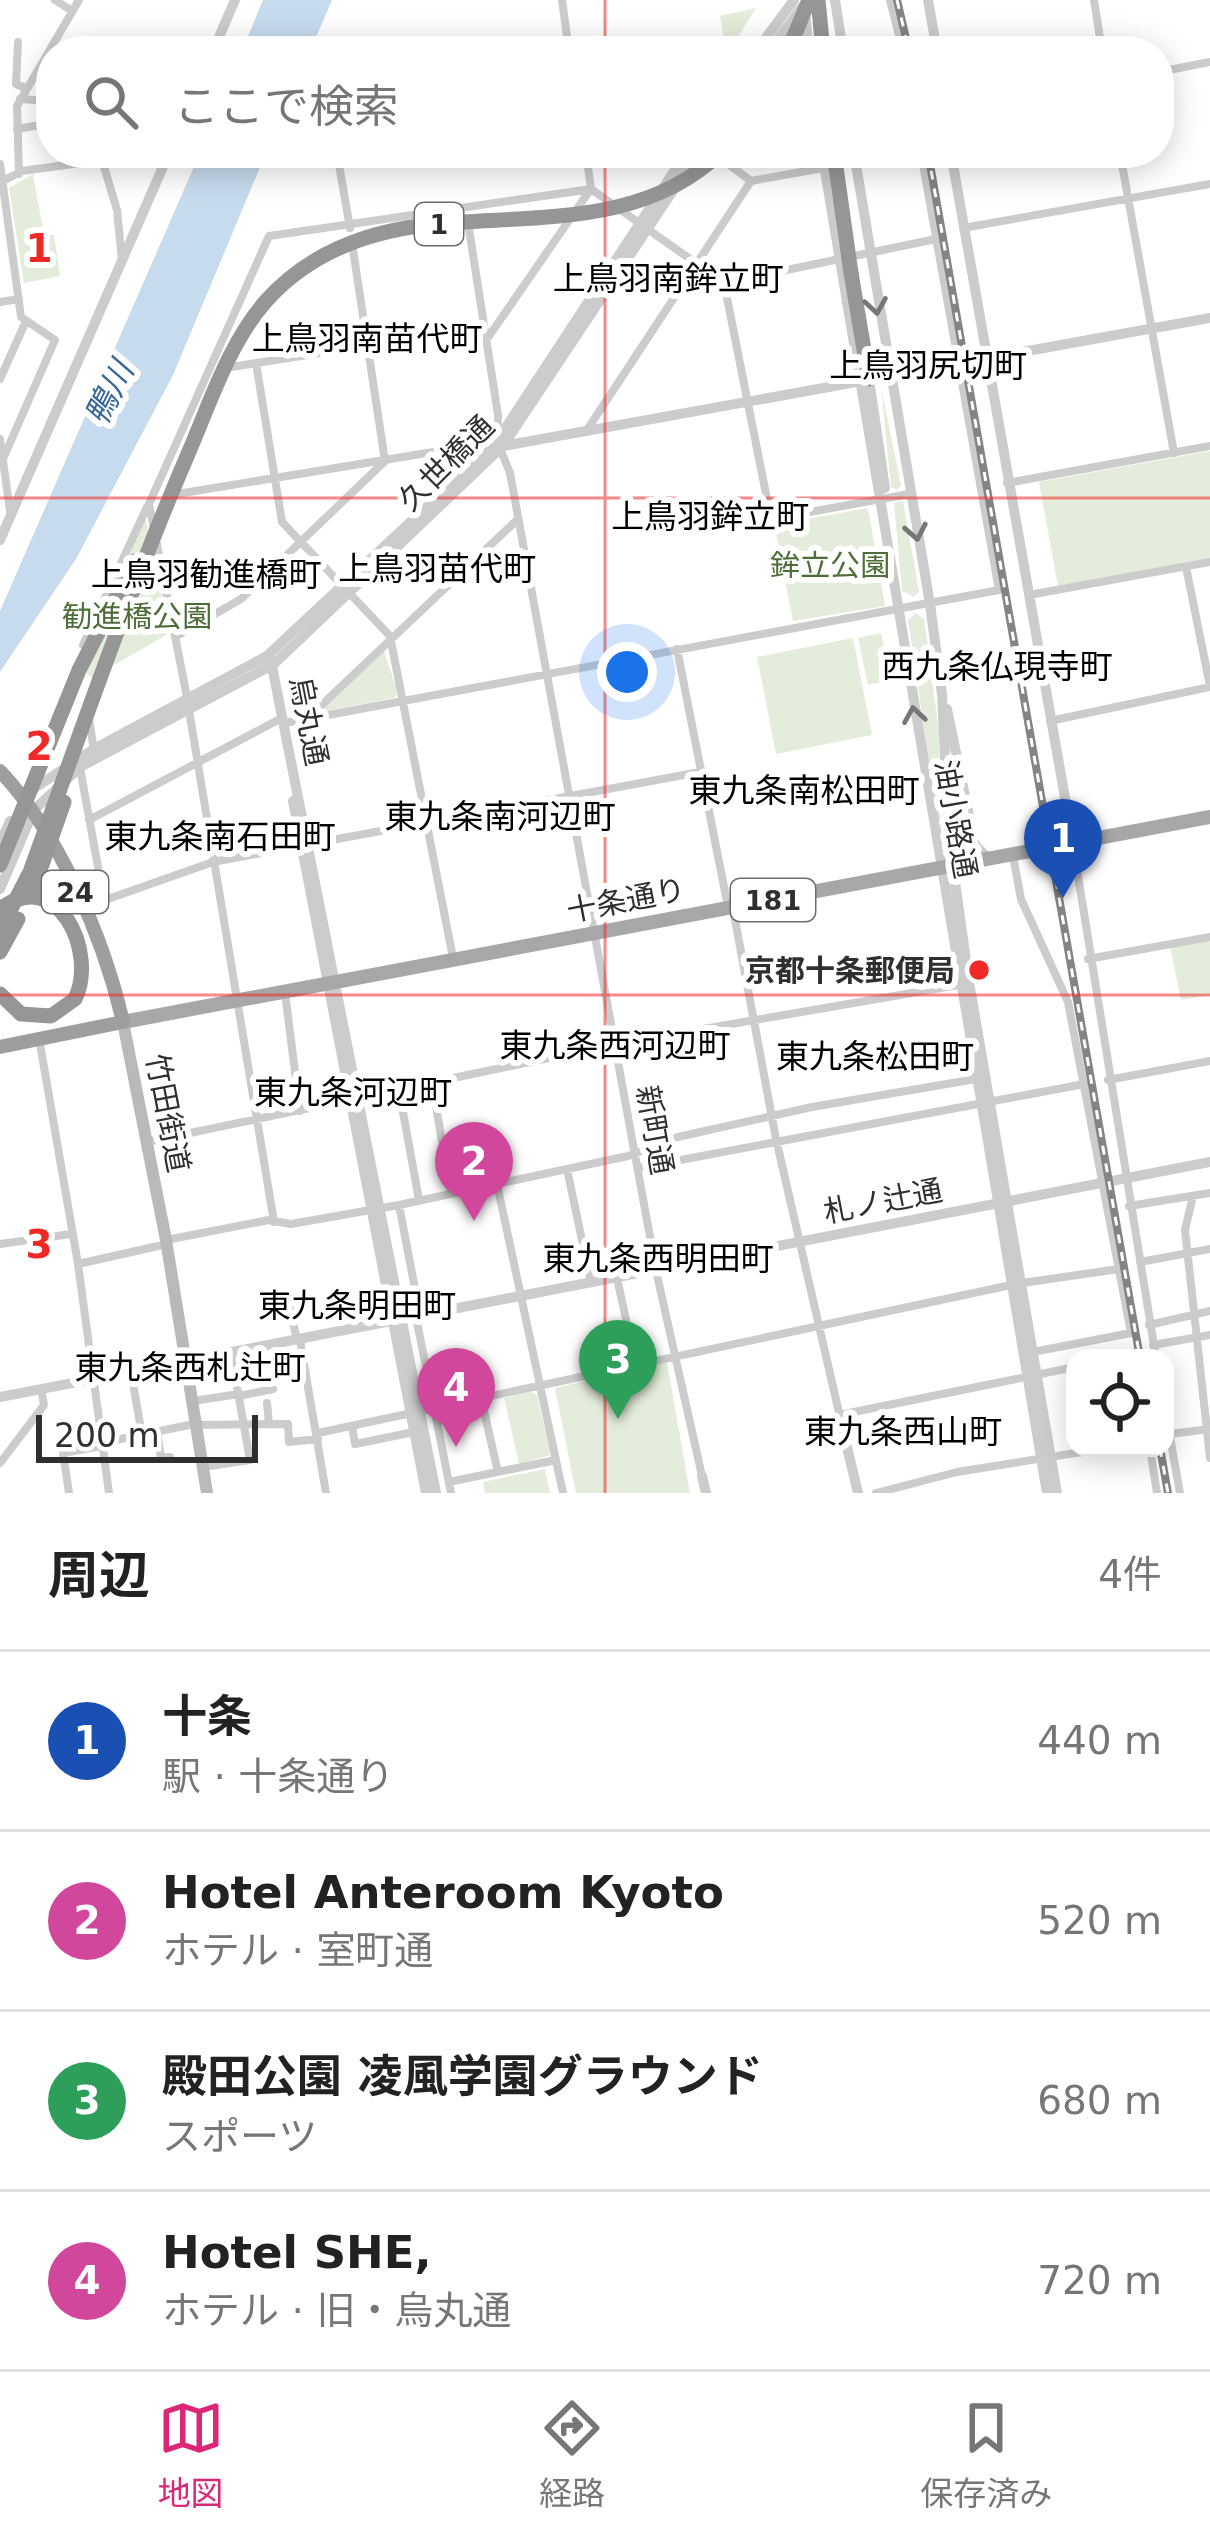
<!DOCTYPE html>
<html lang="ja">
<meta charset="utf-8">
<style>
:root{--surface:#fff;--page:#f2f2f2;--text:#222;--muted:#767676;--line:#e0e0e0;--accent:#db2777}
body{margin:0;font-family:"DejaVu Sans","Noto Sans JP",sans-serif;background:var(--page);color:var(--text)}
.controls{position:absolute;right:36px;bottom:36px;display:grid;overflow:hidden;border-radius:24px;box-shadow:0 6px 30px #0003}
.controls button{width:108px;height:108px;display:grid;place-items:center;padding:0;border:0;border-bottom:3px solid var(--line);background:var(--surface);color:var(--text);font:60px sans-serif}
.scale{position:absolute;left:36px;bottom:30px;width:222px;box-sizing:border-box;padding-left:12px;border:6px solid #2f2f2f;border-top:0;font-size:33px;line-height:42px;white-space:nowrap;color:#2f2f2f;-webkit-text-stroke:9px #fff;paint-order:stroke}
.you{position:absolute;left:627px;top:672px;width:42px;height:42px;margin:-30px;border:9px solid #fff;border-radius:50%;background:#1a73e8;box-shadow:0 0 0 18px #1a73e833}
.badge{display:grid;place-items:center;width:78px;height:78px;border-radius:50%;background:var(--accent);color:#fff;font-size:39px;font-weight:700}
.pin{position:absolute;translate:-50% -99px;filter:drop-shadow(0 3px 6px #0008)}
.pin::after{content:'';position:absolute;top:63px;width:42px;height:36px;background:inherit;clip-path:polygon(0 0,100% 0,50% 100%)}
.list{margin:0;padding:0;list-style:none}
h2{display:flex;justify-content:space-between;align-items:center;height:156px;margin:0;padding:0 48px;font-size:51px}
h2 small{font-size:39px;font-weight:400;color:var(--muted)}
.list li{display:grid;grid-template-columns:78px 1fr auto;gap:36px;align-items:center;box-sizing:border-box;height:180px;padding:0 48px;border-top:3px solid var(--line)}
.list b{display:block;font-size:45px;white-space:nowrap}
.list p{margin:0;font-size:39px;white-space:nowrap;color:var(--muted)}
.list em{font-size:39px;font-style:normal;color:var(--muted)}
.icon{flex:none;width:66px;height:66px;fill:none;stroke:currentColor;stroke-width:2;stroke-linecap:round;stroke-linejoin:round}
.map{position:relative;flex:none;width:1210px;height:1493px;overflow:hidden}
.search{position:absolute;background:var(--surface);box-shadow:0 6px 30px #0003;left:36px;right:36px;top:36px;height:132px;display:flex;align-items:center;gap:30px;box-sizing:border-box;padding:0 42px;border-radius:48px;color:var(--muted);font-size:45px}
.sheet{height:876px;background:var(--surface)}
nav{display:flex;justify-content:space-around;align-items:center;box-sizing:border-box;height:168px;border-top:3px solid var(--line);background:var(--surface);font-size:33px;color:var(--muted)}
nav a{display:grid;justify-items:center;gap:6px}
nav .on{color:var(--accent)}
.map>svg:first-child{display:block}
.green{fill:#e4eddc}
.water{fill:#c7dbee}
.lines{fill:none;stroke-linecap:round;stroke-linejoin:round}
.minor{stroke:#ccc;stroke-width:8}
.tertiary{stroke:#ccc;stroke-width:10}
.secondary{stroke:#b9b9b9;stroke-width:12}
.primary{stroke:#a7a7a7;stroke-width:14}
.trunk{stroke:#9e9e9e;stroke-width:14}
.motorway{stroke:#969696;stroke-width:15}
.rail-casing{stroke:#848484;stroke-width:8}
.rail{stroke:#fff;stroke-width:3;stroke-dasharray:9;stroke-linecap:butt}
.motorway-bridge{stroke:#969696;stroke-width:15}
.oneway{stroke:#767676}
.grid{fill:none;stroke:#f02927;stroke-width:3;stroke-opacity:0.55}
.poi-dot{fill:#f02927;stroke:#fff;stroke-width:4.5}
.labels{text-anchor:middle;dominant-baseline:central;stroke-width:12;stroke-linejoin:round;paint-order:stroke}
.shield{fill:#fff;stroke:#6d6d6d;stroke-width:3}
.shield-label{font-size:27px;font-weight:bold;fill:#2f2f2f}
.street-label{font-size:30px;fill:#2f2f2f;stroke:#fff}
.park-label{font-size:30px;fill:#4d6d39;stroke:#fff}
.poi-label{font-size:30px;font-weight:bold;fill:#2f2f2f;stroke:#fff;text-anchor:end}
.neighbourhood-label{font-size:33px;fill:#000;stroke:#fff}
.water-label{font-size:33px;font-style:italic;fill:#386996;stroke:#fff}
.grid-label{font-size:39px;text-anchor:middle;font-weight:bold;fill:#f02927;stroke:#fff;stroke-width:12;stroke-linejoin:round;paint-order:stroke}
</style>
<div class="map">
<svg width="1210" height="1493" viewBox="0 0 1210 1493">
<rect width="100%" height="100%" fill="#fff"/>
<path class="green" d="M756 8 729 51H726L720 16Z
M33 174 44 235H54L60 276 24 283 9 188Z
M881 387 901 485 897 490 891 487Z
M1210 451V558L1058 586 1039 482Z
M903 501 919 591 914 597 902 591 894 503Z
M868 508 885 606 793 621 776 534 779 524Z
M145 517 173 631 92 678 83 669Z
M916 613 924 619 939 732 941 843 908 620Z
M881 633 891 680 868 685 858 638Z
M853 638 872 735 776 754 757 657Z
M383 648 398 693 394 698 324 711 321 708Z
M1210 939V995L1181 1000 1170 946Z
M667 1362 690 1493H576L555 1388Z
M531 1392 537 1395 551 1455 519 1464 504 1398Z
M545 1469 550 1493H485L483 1482Z"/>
<path class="water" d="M263 0H332L310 51H242Z
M200 153H266L173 375 76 559 0 672V611Z"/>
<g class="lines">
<path class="minor" d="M55 0 72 11
M562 0 569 51
M890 0 903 51
M1094 0 1102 51
M18 42 16 84 27 89
M68 51V47
M113 51 117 42 137 51
M1159 72 1210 62
M20 99 51 101
M17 129 51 123
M586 153 591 189 724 283 771 519 909 494
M1120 153 1174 453
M719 157 751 181 823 168
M338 159 350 228
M0 164 21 317 55 340 3 459
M19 174 17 106 79 0
M1 182 22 171 102 160 117 210 122 260
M468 222 498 415 497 441 510 473 657 1275 702 1476
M963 228 1210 184
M352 243 385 461
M724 283 936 239
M0 302 19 299
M487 339 590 190
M256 363 282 522 390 636 453 958
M225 368 484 327
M0 379 26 321
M587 430 751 181
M0 439 10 511
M1007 483 1210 446
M171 495 494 442
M1186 567 1210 686
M1029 595 1210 562
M175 637 241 599 384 462
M83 645 147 507
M677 649 728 907
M89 718 94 751
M308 718 518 519
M1050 721 1210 687
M285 723 999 590 921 153
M80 768 104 900
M89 820 278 720
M1073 845 1156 1358
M1013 856 1021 899 1068 1002 1131 1333 1033 1352
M85 907 213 862 700 772
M733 909 776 1139 846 1443
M1088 959 1210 937
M285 993 300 1111
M39 1038 78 1264 109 1493
M1108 1080 1210 1061
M432 1083 451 1194
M399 1090 419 1200
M147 1142 616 1044 958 985
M638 1168 1084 1084
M567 1169 591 1283
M497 1184 563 1493
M1193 1196 1185 1230 1210 1458
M399 1205 420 1315
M1129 1206 1210 1193
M274 1222 186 692 149 504 269 236 591 189
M166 1240 269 1220 291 1224 399 1205 628 1156 678 1137 812 1107 976 1079
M0 1244 71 1234
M1140 1262 1210 1249
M78 1264 167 1244
M617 1278 636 1365
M1022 1283 1119 1269
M287 1294 297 1340
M416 1317 451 1493
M1149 1325 1210 1311
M300 1340 326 1493
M1153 1345 1210 1335
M1128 1358 1136 1357
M131 1372 142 1435
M239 1396 273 1389
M481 1398 498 1472
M193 1401 239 1394
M267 1403 269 1424
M1165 1409 1180 1493
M839 1415 1075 1367
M352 1426 355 1444 414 1432
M157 1431 161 1458 170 1457
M318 1433 1011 1285
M1170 1434 1210 1429
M101 1443 189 1425 288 1424 289 1442 318 1439
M1150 1448 1157 1493
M0 1463 44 1405 41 1389
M203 1467 250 1460 231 1353
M449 1482 556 1460
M69 1493 63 1453 101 1446
M876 1493 957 1472 1107 1448"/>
<path class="tertiary" d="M835 0 843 51
M928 0 937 51
M805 13 809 51
M213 51 235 0
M756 51 794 0
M769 51 802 7
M822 153 1047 1493
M854 153 930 604 942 694 949 839 969 982 1057 1493
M951 153 1073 843
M869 379 885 488
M503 446 1210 318
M0 540 169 153
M271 661 436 1493
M947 709 975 845 989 859
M30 791 94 749 267 656 497 441 686 153
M293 801 426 1493
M0 843 10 821
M0 889 34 810 80 767 274 664 503 446 698 153
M0 1397 1210 1162
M846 1443 858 1493
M702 1476 706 1493"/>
<path class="secondary" d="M123 1022 166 1240 207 1493"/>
<path class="primary" d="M123 1022 1210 817"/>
<path class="trunk" d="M0 771C59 833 104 939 123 1022L0 1047"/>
<path class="motorway" d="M818 0 823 51
M851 273 869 379
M0 909C57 865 98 952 75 999L51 1016 21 1014 0 994"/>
<g class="rail-casing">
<path id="rail" d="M897 0 909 51
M928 153 1140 1358
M1160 1448 1168 1493"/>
</g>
<use href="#rail" class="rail"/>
<path class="motorway-bridge" d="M788 51 809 0
M834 153 851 273
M0 865 79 670 135 561
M32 893 64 802
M0 930 30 872C81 732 129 591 188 454 210 403 229 343 266 301 308 254 365 232 427 225 527 214 642 229 720 153
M0 952 18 919"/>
</g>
<defs><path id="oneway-chevron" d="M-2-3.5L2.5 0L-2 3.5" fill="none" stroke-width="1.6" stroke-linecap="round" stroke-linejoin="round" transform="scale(3)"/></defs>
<g class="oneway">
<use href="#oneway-chevron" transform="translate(876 306) rotate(81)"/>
<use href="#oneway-chevron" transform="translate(916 532) rotate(79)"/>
<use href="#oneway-chevron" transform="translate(914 715) rotate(-99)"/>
</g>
<path class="grid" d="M605 0V51M605 153V1493M0 498H1210M0 995H1210"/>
<circle class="poi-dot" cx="979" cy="970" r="12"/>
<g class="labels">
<g class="shield">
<rect x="415" y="203" width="48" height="42" rx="9"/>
<rect x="42" y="871" width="66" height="42" rx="9"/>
<rect x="731" y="879" width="84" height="42" rx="9"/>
</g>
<g class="shield-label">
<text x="439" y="224">1</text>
<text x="75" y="892">24</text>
<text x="773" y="900">181</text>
</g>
<g class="street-label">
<text transform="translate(446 463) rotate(-45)">久世橋通</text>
<text transform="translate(309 721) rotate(79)">烏丸通</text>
<text transform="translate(956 819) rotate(80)">油小路通</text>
<text transform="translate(626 900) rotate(-11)">十条通り</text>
<text transform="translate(168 1113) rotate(79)">竹田街道</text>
<text transform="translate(655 1130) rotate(80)">新町通</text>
<text transform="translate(883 1201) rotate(-11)">札ノ辻通</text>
</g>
<g class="park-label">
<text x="830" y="565">鉾立公園</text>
<text x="137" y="616">勧進橋公園</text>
</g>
<g class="poi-label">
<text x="955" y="970">京都十条郵便局</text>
</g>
<g class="neighbourhood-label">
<text x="668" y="278">上鳥羽南鉾立町</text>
<text x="367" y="338">上鳥羽南苗代町</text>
<text x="928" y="365">上鳥羽尻切町</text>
<text x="710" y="516">上鳥羽鉾立町</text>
<text x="437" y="568">上鳥羽苗代町</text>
<text x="206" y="574">上鳥羽勧進橋町</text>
<text x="997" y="666">西九条仏現寺町</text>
<text x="804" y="790">東九条南松田町</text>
<text x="500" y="816">東九条南河辺町</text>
<text x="220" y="836">東九条南石田町</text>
<text x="615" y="1045">東九条西河辺町</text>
<text x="875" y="1056">東九条松田町</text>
<text x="353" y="1092">東九条河辺町</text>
<text x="658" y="1258">東九条西明田町</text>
<text x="357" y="1305">東九条明田町</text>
<text x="190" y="1367">東九条西札辻町</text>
<text x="903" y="1431">東九条西山町</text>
</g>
<g class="water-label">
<text transform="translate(109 393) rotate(-63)">鴨川</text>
</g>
</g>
<g class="grid-label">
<text x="39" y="262">1</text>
<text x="39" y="760">2</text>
<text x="39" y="1258">3</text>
</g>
</svg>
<div class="controls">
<button><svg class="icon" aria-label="locate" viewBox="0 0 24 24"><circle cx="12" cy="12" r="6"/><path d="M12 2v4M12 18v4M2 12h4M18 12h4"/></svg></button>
</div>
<div class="scale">200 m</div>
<div class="you"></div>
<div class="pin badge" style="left:1063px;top:898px;background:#1a4fb4">1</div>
<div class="pin badge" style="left:474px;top:1221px;background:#d1479c">2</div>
<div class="pin badge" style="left:618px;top:1419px;background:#2e9e5b">3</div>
<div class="pin badge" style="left:456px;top:1447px;background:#d1479c">4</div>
<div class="search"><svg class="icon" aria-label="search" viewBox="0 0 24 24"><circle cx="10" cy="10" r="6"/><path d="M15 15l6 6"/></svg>ここで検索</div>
</div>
<section class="sheet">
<h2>周辺<small>4件</small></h2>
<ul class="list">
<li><span class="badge" style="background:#1a4fb4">1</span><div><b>十条</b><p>駅 · 十条通り</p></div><em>440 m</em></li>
<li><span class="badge" style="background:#d1479c">2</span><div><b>Hotel Anteroom Kyoto</b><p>ホテル · 室町通</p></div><em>520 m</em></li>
<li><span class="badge" style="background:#2e9e5b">3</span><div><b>殿田公園 凌風学園グラウンド</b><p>スポーツ</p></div><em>680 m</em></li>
<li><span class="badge" style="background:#d1479c">4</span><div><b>Hotel SHE,</b><p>ホテル · 旧・烏丸通</p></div><em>720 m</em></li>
</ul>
</section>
<nav>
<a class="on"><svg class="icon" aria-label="map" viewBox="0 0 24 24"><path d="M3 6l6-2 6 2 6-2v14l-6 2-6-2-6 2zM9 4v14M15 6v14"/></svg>地図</a>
<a><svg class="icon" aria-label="directions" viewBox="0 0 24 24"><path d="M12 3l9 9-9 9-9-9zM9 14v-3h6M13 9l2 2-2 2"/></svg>経路</a>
<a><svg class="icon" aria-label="saved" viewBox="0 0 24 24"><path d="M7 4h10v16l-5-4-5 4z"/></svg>保存済み</a>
</nav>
